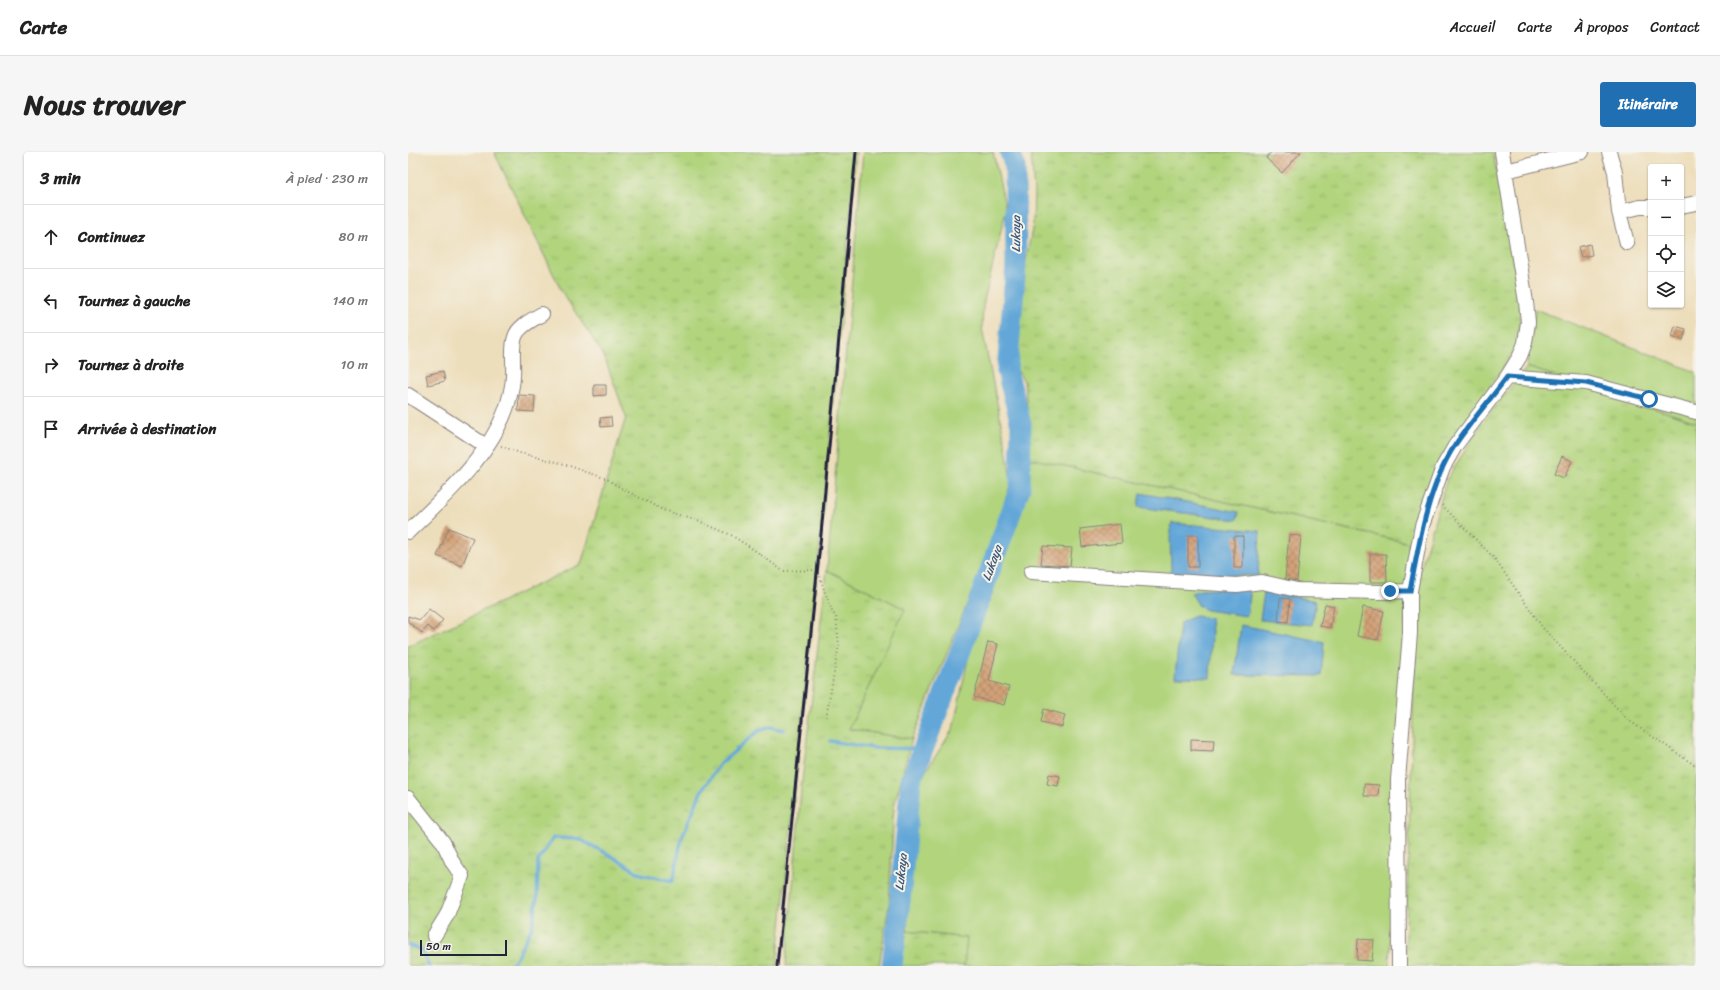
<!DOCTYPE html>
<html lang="fr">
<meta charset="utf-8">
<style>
:root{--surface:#fff;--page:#f6f6f6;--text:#222;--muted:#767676;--line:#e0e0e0;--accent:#1f6fb2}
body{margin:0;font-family:Sriracha,sans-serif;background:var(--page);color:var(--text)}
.controls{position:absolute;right:12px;top:12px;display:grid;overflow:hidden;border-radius:4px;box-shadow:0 1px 3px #0004}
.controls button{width:36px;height:36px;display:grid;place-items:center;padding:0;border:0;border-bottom:1px solid var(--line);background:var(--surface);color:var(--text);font:20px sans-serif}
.scale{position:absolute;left:12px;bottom:10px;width:87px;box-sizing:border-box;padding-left:4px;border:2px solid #22223b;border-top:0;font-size:11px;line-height:14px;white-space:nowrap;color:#22223b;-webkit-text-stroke:3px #f7f3e8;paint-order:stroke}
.stop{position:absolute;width:12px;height:12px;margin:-9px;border:3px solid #1f6fb2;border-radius:50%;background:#fff}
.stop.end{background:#1f6fb2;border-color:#fff;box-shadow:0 1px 4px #0008}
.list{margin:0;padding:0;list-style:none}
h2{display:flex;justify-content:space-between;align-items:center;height:52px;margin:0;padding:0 16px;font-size:17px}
h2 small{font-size:13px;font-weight:400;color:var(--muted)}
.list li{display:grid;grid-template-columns:26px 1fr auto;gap:12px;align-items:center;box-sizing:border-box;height:64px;padding:0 16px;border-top:1px solid var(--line)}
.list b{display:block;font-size:15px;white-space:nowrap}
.list em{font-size:13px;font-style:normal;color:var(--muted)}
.icon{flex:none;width:22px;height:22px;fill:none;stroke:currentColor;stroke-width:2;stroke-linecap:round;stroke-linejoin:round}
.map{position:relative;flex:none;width:1288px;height:814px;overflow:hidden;border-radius:4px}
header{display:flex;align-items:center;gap:24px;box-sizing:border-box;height:56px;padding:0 20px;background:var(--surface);border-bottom:1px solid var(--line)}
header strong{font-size:19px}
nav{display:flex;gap:22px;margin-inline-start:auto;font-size:14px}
.intro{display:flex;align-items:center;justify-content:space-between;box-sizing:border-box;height:96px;padding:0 24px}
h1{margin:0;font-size:28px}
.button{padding:10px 18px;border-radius:4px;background:var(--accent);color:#fff;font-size:14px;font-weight:700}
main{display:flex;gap:24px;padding:0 24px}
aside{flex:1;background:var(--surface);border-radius:4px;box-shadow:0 1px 3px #0004}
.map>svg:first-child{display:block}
.grass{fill:url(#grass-tufts);stroke:#6a7b5c}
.garden{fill:#b1d47d;stroke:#6a7b5c}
.water{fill:#64a7d8;stroke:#43648a}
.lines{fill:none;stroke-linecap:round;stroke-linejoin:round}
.stream{stroke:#64a7d8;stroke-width:3.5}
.river{stroke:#64a7d8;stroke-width:21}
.building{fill:url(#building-cross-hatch)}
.minor-casing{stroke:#88807b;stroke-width:16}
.path{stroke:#88807b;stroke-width:2;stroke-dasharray:1 3;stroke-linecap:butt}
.minor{stroke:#fff;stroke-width:14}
.rail{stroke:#22223b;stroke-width:3}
.route{stroke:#1f6fb2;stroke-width:5}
.labels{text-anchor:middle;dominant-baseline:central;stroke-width:4;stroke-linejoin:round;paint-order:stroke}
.water-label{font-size:12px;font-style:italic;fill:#3c577a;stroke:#f7f3e8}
</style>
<header>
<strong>Carte</strong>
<nav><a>Accueil</a><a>Carte</a><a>À propos</a><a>Contact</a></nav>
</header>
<div class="intro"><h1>Nous trouver</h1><a class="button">Itinéraire</a></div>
<main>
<aside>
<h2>3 min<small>À pied · 230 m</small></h2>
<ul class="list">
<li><svg class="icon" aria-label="ahead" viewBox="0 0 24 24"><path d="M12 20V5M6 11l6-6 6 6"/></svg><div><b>Continuez</b></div><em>80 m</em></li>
<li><svg class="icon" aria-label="left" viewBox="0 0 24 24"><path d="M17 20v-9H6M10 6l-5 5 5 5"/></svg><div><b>Tournez à gauche</b></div><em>140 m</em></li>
<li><svg class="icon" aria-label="right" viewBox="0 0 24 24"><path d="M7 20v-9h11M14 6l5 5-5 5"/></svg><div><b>Tournez à droite</b></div><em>10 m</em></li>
<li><svg class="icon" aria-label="arrive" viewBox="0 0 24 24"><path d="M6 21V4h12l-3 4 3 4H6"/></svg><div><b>Arrivée à destination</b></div></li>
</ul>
</aside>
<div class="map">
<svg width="1288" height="814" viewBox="0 0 1288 814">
<defs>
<pattern id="grass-tufts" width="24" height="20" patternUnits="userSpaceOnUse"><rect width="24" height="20" fill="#b1d47d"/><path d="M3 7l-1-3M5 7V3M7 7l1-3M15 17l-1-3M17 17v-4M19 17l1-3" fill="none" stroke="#98b66d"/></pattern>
<pattern id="building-cross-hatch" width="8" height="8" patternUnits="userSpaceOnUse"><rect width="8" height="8" fill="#d3a278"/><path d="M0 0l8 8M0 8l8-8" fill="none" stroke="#ab8464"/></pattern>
</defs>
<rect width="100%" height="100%" fill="#f7f3e8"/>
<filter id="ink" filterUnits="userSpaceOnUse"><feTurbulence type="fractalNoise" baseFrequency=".025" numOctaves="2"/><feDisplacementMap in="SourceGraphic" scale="8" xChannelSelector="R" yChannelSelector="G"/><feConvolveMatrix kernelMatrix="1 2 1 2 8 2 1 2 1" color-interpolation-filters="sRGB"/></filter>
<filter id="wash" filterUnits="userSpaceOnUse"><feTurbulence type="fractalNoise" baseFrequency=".012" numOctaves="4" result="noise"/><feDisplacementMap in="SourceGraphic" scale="16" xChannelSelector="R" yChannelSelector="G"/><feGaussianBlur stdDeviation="0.9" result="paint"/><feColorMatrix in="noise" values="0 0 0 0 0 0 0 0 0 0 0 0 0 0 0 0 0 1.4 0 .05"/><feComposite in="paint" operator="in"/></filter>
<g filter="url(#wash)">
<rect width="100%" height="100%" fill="#eddebb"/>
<path class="grass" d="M86 0H448L413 382 369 814H0V494L173 412 218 265 196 204 154 140Z
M623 0H1085L1113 151 1110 193 1047 287 1018 340 1001 391 621 306V273L616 229 605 212 608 160 625 72 626 40Z
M1119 215 1288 270V814H997L1009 429 1039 327 1073 273Z
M419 418 498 457 441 577 504 587 486 654 481 752 471 814H378L393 638Z
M499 779 560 786 556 814H492Z"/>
<path class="garden" d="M455 0H585L598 58 575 153 574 176 598 295 603 330 581 398 504 587 441 577 497 457 419 418Z
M1127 157 1288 220V270L1119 215Z
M621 306 1001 391 981 814H556L559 786 499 779 510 631 545 577 562 498 597 402Z"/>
<path class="water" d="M732 341 831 360 829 368 730 355Z
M764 371 852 379 850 424 763 421 762 379Z
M814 437 841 438 842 444 839 464 798 458 791 454 783 441 793 438Z
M856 440 874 442 908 449 904 473 852 468Z
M787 464 803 466 804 481 802 526 767 525 772 471Z
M833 473 916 490 913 524 826 523Z"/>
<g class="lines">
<path class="stream" d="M422 589 466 596 515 597
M0 793 14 798 21 814
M102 814 109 805 124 775 129 748 130 709 145 686 171 687 200 702 233 722 265 729 274 685 293 640 312 612 350 579 363 575 376 578"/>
<path class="river" d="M484 814 492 749 503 629 556 490 612 336 613 272 599 219 608 113 607 14 602 0"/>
</g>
<g id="blocks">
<path class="building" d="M863 0H893L874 21 858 6Z
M1182 92 1184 103 1173 105 1170 95Z
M1267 174 1278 177 1275 188 1264 184Z
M35 219 37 229 20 233 18 223Z
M186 233H198V243L186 244Z
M111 243 127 244 126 260 110 259Z
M203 265 204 274 193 275 192 266Z
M1154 304 1164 309 1156 326 1146 322Z
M712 372 714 391 674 395 672 377Z
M41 376 65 386 54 414 29 404Z
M780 383H790V415H780Z
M881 383 893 384 889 429 877 427Z
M826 384H835V416H826Z
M635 394 664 396 662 414 633 412Z
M962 402H978L979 430H962Z
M872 446 882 447 880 470 870 469Z
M917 452 926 454 922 476 912 474Z
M955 455 976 459 970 488 949 484Z
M21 457 35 468 26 479 20 474 14 481 0 470V464L12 468Z
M580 490 590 492 581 529 601 535 596 553 566 545Z
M636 557 657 563 654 575 633 570Z
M783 587 806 588 805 599 783 598Z
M641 622 652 624 650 634 639 632Z
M956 632 971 633 970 644H956Z
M950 787 966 788 964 809 949 808Z"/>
</g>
</g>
<g filter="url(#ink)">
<use href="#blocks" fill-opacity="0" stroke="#88807b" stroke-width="1"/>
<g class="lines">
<g class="minor-casing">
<path id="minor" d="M1201 0 1207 20 1211 60 1232 55H1243
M1098 19 1174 0
M1273 54 1288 51
M1211 60 1219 91
M1099 225 1178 231 1288 260
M0 243 78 294
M0 380C36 345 85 301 100 251 102 243 105 233 105 224 106 213 103 195 107 185 110 174 126 167 134 162
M623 420 829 433 854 430 889 438 972 440 1002 439
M0 646 35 690 45 711 54 724 39 763 26 784
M991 814 990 628 1002 481V439L1014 374 1035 315 1047 294 1099 225 1112 204 1117 191 1120 170 1118 150 1094 0"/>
</g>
<path class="path" d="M93 294 112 301 153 311 199 327 213 336 255 358 293 370 323 383 345 397 375 419 409 418 424 459 428 465 431 493 418 566
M1034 353 1086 406 1135 476 1220 568 1288 614"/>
<use href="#minor" class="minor"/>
<path class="rail" d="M369 814 413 382 448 0"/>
</g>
</g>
<g class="lines" filter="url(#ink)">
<path class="route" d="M982 439H1002C1011 391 1020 334 1047 293 1063 269 1082 248 1099 225L1178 231 1241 247"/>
</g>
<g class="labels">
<g class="water-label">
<text transform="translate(608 82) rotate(-90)">Lukaya</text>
<text transform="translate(584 411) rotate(-70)">Lukaya</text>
<text transform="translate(493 720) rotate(-84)">Lukaya</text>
</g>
</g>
</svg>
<div class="controls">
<button>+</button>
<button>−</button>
<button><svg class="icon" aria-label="locate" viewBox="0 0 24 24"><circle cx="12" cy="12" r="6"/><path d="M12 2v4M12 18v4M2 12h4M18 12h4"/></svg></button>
<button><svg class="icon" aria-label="layers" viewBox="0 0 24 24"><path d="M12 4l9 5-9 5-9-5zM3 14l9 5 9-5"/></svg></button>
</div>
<div class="scale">50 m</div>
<div class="stop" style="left:1241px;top:247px"></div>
<div class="stop end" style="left:982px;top:439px"></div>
</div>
</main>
